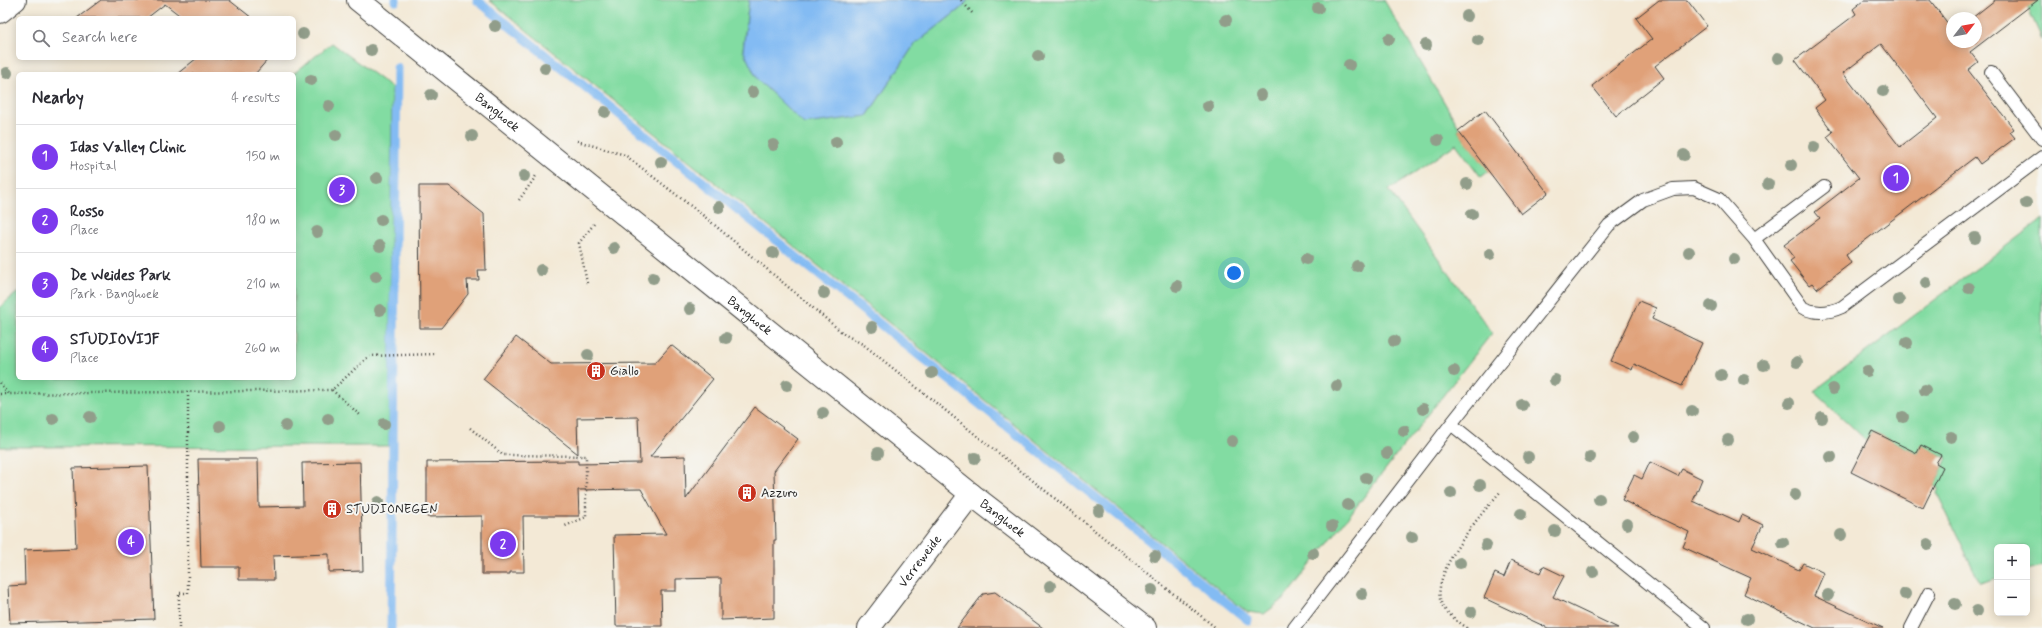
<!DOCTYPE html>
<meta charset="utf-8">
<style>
:root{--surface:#fff;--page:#f7f7f7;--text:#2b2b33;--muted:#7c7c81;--line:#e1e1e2;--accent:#7c3aed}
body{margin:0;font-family:Mynerve,sans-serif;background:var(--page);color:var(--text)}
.controls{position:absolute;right:12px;bottom:12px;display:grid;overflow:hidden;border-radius:6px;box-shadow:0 2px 10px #0003}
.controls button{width:36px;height:36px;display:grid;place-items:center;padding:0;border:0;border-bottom:1px solid var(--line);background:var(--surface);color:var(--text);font:20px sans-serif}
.compass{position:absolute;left:1946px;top:12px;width:36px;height:36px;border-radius:50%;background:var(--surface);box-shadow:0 2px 10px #0003;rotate:59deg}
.you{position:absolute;left:1234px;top:273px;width:14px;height:14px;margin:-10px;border:3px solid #fff;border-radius:50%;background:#1a73e8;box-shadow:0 0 0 6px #1a73e833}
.badge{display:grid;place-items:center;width:26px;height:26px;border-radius:50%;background:var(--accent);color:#fff;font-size:13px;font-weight:700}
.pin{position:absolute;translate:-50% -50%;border:2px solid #fff;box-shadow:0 1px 4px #0006}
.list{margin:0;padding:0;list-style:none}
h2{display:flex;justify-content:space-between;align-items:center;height:52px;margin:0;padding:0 16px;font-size:17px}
h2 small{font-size:13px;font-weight:400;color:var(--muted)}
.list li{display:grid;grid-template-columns:26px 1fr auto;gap:12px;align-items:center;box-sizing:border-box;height:64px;padding:0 16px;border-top:1px solid var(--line)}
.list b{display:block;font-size:15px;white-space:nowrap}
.list p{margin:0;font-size:13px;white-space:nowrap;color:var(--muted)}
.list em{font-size:13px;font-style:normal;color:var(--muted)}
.icon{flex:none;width:22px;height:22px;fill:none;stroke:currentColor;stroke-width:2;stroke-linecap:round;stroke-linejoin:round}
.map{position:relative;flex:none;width:2042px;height:628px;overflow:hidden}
.search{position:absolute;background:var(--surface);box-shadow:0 2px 10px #0003;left:16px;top:16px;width:280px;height:44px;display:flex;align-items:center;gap:10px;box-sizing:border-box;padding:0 14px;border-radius:6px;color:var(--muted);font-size:15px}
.panel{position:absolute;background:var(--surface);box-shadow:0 2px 10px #0003;left:16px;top:72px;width:280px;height:308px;border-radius:6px}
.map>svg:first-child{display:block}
.green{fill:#82dca2;stroke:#4f7c5f}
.water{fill:#83bbf3;stroke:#506c88}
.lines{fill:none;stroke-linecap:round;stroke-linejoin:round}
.stream{stroke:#83bbf3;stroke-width:9}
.building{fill:#e0a179;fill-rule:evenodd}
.service-casing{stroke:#3c3b38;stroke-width:14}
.minor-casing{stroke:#3c3b38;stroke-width:24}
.path{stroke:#3c3b38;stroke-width:2.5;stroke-dasharray:1 3;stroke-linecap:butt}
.service{stroke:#fff;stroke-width:12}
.minor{stroke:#fff;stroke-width:22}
.tree{fill:#919d8a}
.labels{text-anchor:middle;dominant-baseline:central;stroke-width:4;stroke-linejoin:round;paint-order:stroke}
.street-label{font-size:13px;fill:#1c1c1c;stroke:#f6f6f2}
.poi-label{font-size:13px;fill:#1c1c1c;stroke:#f6f6f2;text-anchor:start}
</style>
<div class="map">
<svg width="2042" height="628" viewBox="0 0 2042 628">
<rect width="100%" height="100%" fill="#f6f6f2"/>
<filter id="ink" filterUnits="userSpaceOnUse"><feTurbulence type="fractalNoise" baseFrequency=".025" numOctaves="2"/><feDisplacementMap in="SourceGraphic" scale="8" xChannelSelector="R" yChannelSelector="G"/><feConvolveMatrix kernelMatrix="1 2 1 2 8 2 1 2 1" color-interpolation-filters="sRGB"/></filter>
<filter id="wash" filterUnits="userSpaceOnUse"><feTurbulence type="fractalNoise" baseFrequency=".012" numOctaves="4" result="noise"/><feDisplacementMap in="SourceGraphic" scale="16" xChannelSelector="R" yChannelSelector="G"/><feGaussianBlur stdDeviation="0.9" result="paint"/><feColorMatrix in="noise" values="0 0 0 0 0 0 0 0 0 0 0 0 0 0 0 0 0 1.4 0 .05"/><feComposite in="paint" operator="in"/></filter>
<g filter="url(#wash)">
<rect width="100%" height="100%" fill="#f3e9d6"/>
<path class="green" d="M489 0H749L743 50 867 116 914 45 961 8 968 0H1384L1460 129 1458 131 1489 171 1481 177 1456 144 1389 190 1492 333 1284 599 1264 614 1247 612Z
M2017 0H2042V39L2027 6Z
M332 43 392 88 389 446 0 447V307L18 292V378H294L293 74Z
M2042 219V566L2027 570V547H1997V578L1980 583 1937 493 1939 488 1934 486 1947 458 1921 445 1917 453 1872 431 1867 441 1814 391Z"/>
<path class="water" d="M749 0H968L961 8 914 45 867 116 804 124 757 79 743 50Z"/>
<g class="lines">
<path class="stream" d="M396 0V1
M477 0 1248 620
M391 628 397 68"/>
</g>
<g id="blocks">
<path class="building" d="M101 0H229L252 18H183L165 4 147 18H77Z
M1659 0H1687L1707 26 1655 66 1664 78 1616 116 1592 86 1652 39 1636 18Z
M1864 0H1930L1952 29V42H1976V18H1972L1995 0H2038L1970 52 1978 62 1968 70 2014 129 2010 132 2015 138 1980 164 1975 157 1846 255 1851 263 1817 289 1812 283 1809 285 1790 261 1794 258 1784 245 1820 218 1815 212 1859 178 1827 137 1833 132 1815 108 1825 100 1795 60 1856 14 1853 9ZM1881 44 1937 118 1900 147 1843 73Z
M197 58H269L255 74H177Z
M1485 110 1548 193 1521 214 1458 131Z
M419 186H449L484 214 486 270H478L479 280H467L468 294 441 328H420Z
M1639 301 1656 308 1652 319 1702 343 1682 386 1634 364 1632 370 1611 361Z
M516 337 551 364 655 363 671 345 713 379 650 457 685 456 686 499 755 407 798 439 774 471 776 540H774V618L721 620V578L676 579V591H661L662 626H616L614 535 666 534 641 489 578 490 579 516H523L524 572H510V574H482V516L427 517V462L578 461V464L640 463 638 417 577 418 578 454 483 379Z
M1872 431 1917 453 1921 445 1941 455 1936 463 1943 467 1923 508 1851 472Z
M198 459H258L259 507 303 506 302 463 360 462 363 571 329 572V554L273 556 274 580H239V567H201Z
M1650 462 1678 476 1682 469 1702 479 1693 501 1739 522 1742 515 1763 525 1752 548 1799 570 1803 563 1824 573 1814 596 1883 628H1815L1744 594 1751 578 1683 547 1689 532 1622 500 1634 475 1642 479Z
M148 466 154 619 10 623 8 586 25 585 24 550 76 548 73 468Z
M1511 560 1540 573 1543 566 1564 576 1553 597 1618 628H1548L1484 598 1495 573 1504 577Z
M995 592 1043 628H957L983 594Z"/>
</g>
</g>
<g filter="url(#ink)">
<use href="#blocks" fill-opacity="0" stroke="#3c3b38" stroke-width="1"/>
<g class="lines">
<g class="service-casing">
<path id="service" d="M1991 72 2042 139
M1754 239 1824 187
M1451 424 1704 628
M1294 628 1451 424 1609 225 1643 200 1673 189 1694 188 1719 199 1754 239 1803 308C1816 314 1829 313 1842 307L2042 157
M1911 628 1929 593"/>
</g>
<g class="minor-casing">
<g id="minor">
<path id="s1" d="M358 0 971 494 1145 628"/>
<path d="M0 12 15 0"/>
<path id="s2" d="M869 628 971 494"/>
</g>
</g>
<path class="path" d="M961 0 973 14
M577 141 625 155 705 217 844 334 864 345 1216 628
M519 200 536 176
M587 283 579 243 594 224
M0 383 8 394 332 390 369 356 435 354
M332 390 360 415
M0 394H8
M470 428 503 455 586 456V517L563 527
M179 628V593H188V391
M1467 628C1459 622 1447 614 1442 605 1427 575 1483 512 1501 491"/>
<use href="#service" class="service"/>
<use href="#minor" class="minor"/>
</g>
<g class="tree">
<circle cx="1318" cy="8" r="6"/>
<circle cx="1467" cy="16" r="6"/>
<circle cx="1226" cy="20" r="6"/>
<circle cx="495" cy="26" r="6"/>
<circle cx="303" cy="34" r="6"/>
<circle cx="1389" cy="39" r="6"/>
<circle cx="1478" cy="40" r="6"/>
<circle cx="1426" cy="45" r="6"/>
<circle cx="371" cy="50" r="6"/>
<circle cx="1038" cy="56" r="6"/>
<circle cx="1778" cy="58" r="6"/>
<circle cx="1349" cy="65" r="6"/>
<circle cx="545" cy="68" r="6"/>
<circle cx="7" cy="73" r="6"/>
<circle cx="311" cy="80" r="6"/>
<circle cx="1883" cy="91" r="6"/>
<circle cx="753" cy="92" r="6"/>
<circle cx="431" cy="95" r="6"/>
<circle cx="1261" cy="95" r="6"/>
<circle cx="329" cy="106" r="6"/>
<circle cx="1208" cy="106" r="6"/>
<circle cx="605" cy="112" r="6"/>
<circle cx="336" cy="135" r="6"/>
<circle cx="472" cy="136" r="6"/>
<circle cx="1438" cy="140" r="6"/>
<circle cx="836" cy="142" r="6"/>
<circle cx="773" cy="145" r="6"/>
<circle cx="1814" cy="147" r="6"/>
<circle cx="1684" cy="155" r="6"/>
<circle cx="1059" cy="158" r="6"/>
<circle cx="661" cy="162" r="6"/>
<circle cx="1791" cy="165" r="6"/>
<circle cx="524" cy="176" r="6"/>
<circle cx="377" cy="178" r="6"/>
<circle cx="1467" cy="184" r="6"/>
<circle cx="1768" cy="184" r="6"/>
<circle cx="2026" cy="203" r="6"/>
<circle cx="719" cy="207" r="6"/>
<circle cx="1472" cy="214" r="6"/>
<circle cx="381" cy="220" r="6"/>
<circle cx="317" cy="232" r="6"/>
<circle cx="1975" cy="238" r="6"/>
<circle cx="380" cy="246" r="6"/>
<circle cx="614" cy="248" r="6"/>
<circle cx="1689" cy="252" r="6"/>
<circle cx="773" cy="253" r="6"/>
<circle cx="1490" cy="254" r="6"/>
<circle cx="1306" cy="259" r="6"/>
<circle cx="1734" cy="259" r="6"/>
<circle cx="1357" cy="266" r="6"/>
<circle cx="541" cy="270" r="6"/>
<circle cx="376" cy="276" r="6"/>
<circle cx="653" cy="278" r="6"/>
<circle cx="1926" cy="283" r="6"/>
<circle cx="1177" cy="286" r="6"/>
<circle cx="1969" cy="288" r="6"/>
<circle cx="824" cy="293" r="6"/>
<circle cx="1899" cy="300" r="6"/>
<circle cx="1711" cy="306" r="6"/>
<circle cx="690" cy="309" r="6"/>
<circle cx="380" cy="310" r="6"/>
<circle cx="872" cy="327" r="6"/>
<circle cx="726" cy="338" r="6"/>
<circle cx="1394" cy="341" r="6"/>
<circle cx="1907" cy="343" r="6"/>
<circle cx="588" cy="355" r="6"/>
<circle cx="1797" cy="362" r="6"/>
<circle cx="1764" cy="365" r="6"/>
<circle cx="1454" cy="371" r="6"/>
<circle cx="1867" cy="371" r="6"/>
<circle cx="932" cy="373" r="6"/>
<circle cx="1721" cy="375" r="6"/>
<circle cx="1555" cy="380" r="6"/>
<circle cx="1744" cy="380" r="6"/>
<circle cx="787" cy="385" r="6"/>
<circle cx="1337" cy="386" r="6"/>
<circle cx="1833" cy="389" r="6"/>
<circle cx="1925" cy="390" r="6"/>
<circle cx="1789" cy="403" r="6"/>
<circle cx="1522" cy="405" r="6"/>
<circle cx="1423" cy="409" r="6"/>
<circle cx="1692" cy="411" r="6"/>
<circle cx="823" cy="413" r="6"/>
<circle cx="90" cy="417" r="6"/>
<circle cx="1903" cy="417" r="6"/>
<circle cx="1822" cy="418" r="6"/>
<circle cx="53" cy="419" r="6"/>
<circle cx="328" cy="419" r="6"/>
<circle cx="384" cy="424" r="6"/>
<circle cx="220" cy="426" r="6"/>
<circle cx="286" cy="426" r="6"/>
<circle cx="1404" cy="431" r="6"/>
<circle cx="1633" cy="437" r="6"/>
<circle cx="1951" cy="437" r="6"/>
<circle cx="1728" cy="440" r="6"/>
<circle cx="1232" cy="441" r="6"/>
<circle cx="878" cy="453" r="6"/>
<circle cx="1387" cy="453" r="6"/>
<circle cx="1528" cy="457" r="6"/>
<circle cx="1590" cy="457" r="6"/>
<circle cx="1831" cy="457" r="6"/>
<circle cx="975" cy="458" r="6"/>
<circle cx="1366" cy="478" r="6"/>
<circle cx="1480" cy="485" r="6"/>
<circle cx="1451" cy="493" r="6"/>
<circle cx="1795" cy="495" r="6"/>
<circle cx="1599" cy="499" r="6"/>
<circle cx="378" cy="502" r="6"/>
<circle cx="1348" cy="505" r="6"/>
<circle cx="1099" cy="511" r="6"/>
<circle cx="1521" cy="514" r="6"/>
<circle cx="1627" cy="524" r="6"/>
<circle cx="1332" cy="526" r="6"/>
<circle cx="1555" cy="531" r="6"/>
<circle cx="1841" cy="535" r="6"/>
<circle cx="1412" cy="537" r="6"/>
<circle cx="1783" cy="543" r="6"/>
<circle cx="1928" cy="544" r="6"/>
<circle cx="1486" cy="545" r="6"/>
<circle cx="1313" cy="553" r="6"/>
<circle cx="1155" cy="556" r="6"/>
<circle cx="1460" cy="563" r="6"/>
<circle cx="1593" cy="572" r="6"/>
<circle cx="1050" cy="586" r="6"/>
<circle cx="1152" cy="590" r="6"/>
<circle cx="1362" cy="594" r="6"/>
<circle cx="1905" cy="594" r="6"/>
<circle cx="1828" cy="595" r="6"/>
<circle cx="1955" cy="604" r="6"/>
<circle cx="1977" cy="611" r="6"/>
<circle cx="1471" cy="612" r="6"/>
<circle cx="1747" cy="619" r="6"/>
</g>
</g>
<defs>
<g id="building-disc" transform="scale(1)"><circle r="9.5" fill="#c8321e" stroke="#f6f6f2"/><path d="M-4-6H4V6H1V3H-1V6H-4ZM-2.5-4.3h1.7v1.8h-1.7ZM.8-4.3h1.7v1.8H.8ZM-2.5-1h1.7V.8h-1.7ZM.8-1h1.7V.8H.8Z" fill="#fff"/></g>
</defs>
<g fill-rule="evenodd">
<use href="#building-disc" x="596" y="371"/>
<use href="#building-disc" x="747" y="493"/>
<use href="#building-disc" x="332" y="509"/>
</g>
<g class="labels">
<g class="street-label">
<text stroke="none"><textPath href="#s1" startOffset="179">Banghoek</textPath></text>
<text stroke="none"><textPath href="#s1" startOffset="503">Banghoek</textPath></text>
<text stroke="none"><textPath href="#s1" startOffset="827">Banghoek</textPath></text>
<text stroke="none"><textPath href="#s2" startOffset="84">Verreweide</textPath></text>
</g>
<g class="poi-label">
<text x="610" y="371">Giallo</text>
<text x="761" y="493">Azzuro</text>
<text x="346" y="509">STUDIONEGEN</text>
</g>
</g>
</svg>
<div class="controls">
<button>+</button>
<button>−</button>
</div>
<svg class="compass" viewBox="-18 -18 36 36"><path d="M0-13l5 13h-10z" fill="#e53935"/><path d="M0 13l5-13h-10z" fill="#7c7c81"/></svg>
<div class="you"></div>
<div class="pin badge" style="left:1896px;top:178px">1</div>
<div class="pin badge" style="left:503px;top:544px">2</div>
<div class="pin badge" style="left:342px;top:190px">3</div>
<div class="pin badge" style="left:131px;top:542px">4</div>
<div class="search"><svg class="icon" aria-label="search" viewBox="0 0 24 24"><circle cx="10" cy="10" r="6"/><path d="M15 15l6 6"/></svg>Search here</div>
<section class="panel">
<h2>Nearby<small>4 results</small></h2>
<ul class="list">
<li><span class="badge">1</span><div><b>Idas Valley Clinic</b><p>Hospital</p></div><em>150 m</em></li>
<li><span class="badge">2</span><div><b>Rosso</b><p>Place</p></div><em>180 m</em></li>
<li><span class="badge">3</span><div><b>De Weides Park</b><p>Park · Banghoek</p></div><em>210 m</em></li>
<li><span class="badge">4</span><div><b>STUDIOVIJF</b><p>Place</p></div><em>260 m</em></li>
</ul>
</section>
</div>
